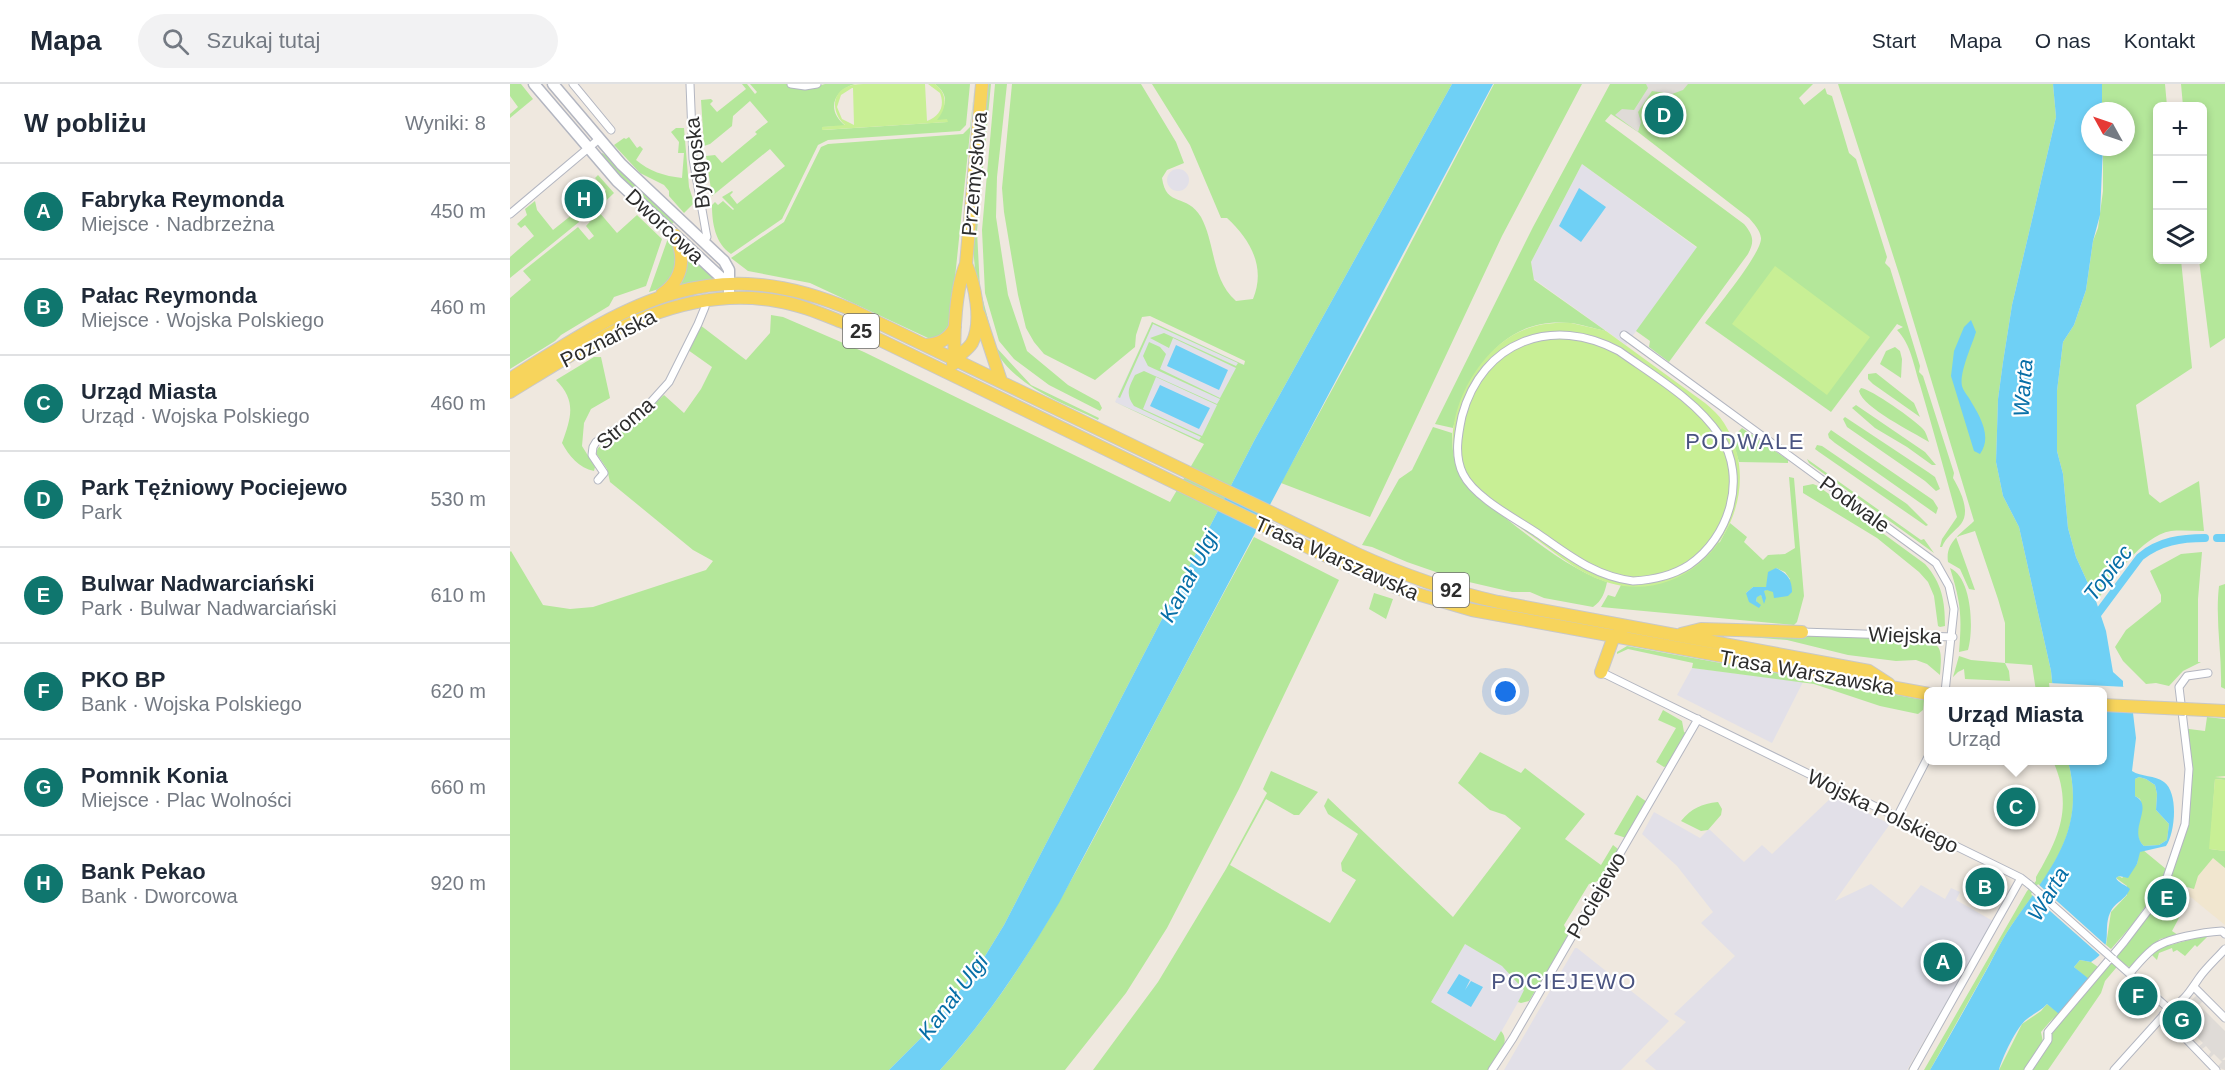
<!DOCTYPE html>
<html lang="pl">
<meta charset="utf-8">
<style>
:root{--surface:#fff;--page:#f2f2f3;--text:#1f2937;--muted:#747a83;--line:#e0e1e3;--accent:#0f766e}
body{margin:0;font-family:Helvetica,sans-serif;background:var(--page);color:var(--text)}
.controls{position:absolute;right:18px;top:18px;display:grid;overflow:hidden;border-radius:9px;box-shadow:0 3px 9px #0003}
.controls button{width:54px;height:54px;display:grid;place-items:center;padding:0;border:0;border-bottom:2px solid var(--line);background:var(--surface);color:var(--text);font:30px sans-serif}
.compass{position:absolute;left:1571px;top:18px;width:54px;height:54px;border-radius:50%;background:var(--surface);box-shadow:0 3px 9px #0003;rotate:310deg}
.you{position:absolute;left:996px;top:608px;width:21px;height:21px;margin:-15px;border:4px solid #fff;border-radius:50%;background:#1a73e8;box-shadow:0 0 0 9px #1a73e833}
.badge{display:grid;place-items:center;width:39px;height:39px;border-radius:50%;background:var(--accent);color:#fff;font-size:20px;font-weight:700}
.pin{position:absolute;translate:-50% -50%;border:3px solid #fff;box-shadow:0 2px 6px #0006}
.popup{position:absolute;left:1414px;top:603px;width:183px;height:78px;box-sizing:border-box;display:grid;place-content:center;border-radius:9px;background:var(--surface);filter:drop-shadow(0 2px 4px #0005);font-size:20px;white-space:nowrap;color:var(--muted)}
.popup b{font-size:22px;color:var(--text)}
.popup::after{content:'';position:absolute;left:50%;top:100%;margin-left:-12px;border:12px solid transparent;border-top-color:var(--surface)}
.list{margin:0;padding:0;list-style:none}
h2{display:flex;justify-content:space-between;align-items:center;height:78px;margin:0;padding:0 24px;font-size:26px}
h2 small{font-size:20px;font-weight:400;color:var(--muted)}
.list li{display:grid;grid-template-columns:39px 1fr auto;gap:18px;align-items:center;box-sizing:border-box;height:96px;padding:0 24px;border-top:2px solid var(--line)}
.list b{display:block;font-size:22px;white-space:nowrap}
.list p{margin:0;font-size:20px;white-space:nowrap;color:var(--muted)}
.list em{font-size:20px;font-style:normal;color:var(--muted)}
.icon{flex:none;width:33px;height:33px;fill:none;stroke:currentColor;stroke-width:2;stroke-linecap:round;stroke-linejoin:round}
.map{position:relative;flex:none;width:1715px;height:986px;overflow:hidden}
header{display:flex;align-items:center;gap:36px;box-sizing:border-box;height:84px;padding:0 30px;background:var(--surface);border-bottom:2px solid var(--line)}
header strong{font-size:28px}
nav{display:flex;gap:33px;margin-inline-start:auto;font-size:21px}
.search{width:420px;height:54px;background:var(--page);display:flex;align-items:center;gap:15px;box-sizing:border-box;padding:0 21px;border-radius:33px;color:var(--muted);font-size:22px}
main{display:flex}
aside{flex:1;background:var(--surface)}
.map>svg:first-child{display:block}
.industrial{fill:#e2e0e8}
.education{fill:#f1e6cf}
.green{fill:#b4e79a;fill-rule:evenodd}
.pitch{fill:#c8ef95;fill-rule:evenodd}
.plaza{fill:#dfdbd7}
.water{fill:#6fd0f5;fill-rule:evenodd}
.pier{fill:#efe8df}
.lines{fill:none;stroke-linecap:round;stroke-linejoin:round}
.canal{stroke:#6fd0f5;stroke-width:8}
.street-casing{stroke:#b3b6c1;stroke-width:9}
.secondary-casing{stroke:#b3b6c1;stroke-width:13}
.primary-casing{stroke:#c8c8c8;stroke-width:14}
.street{stroke:#fff;stroke-width:7}
.secondary{stroke:#fff;stroke-width:10}
.primary{stroke:#f7d45c;stroke-width:12}
.street-bridge-casing{stroke:#b3b6c1;stroke-width:9;stroke-linecap:butt}
.primary-bridge-casing{stroke:#c8c8c8;stroke-width:14;stroke-linecap:butt}
.street-bridge{stroke:#fff;stroke-width:7}
.primary-bridge{stroke:#f7d45c;stroke-width:12}
.labels{text-anchor:middle;dominant-baseline:central;stroke-width:4.5;stroke-linejoin:round;paint-order:stroke}
.shield{fill:#fff;stroke:#6c6c6c;stroke-width:1.5}
.shield-label{font-size:20px;font-weight:bold;fill:#2d2d2d}
.street-label{font-size:21px;fill:#2d2d2d;stroke:#fff}
.water-label{font-size:22px;font-style:italic;fill:#076fa7;stroke:#fff}
.neighbourhood-label{font-size:22px;letter-spacing:1.5px;fill:#4a5481;stroke:#fff}
</style>
<header>
<strong>Mapa</strong>
<div class="search"><svg class="icon" aria-label="search" viewBox="0 0 24 24"><circle cx="10" cy="10" r="6"/><path d="M15 15l6 6"/></svg>Szukaj tutaj</div>
<nav><a>Start</a><a>Mapa</a><a>O nas</a><a>Kontakt</a></nav>
</header>
<main>
<aside>
<h2>W pobliżu<small>Wyniki: 8</small></h2>
<ul class="list">
<li><span class="badge">A</span><div><b>Fabryka Reymonda</b><p>Miejsce · Nadbrzeżna</p></div><em>450 m</em></li>
<li><span class="badge">B</span><div><b>Pałac Reymonda</b><p>Miejsce · Wojska Polskiego</p></div><em>460 m</em></li>
<li><span class="badge">C</span><div><b>Urząd Miasta</b><p>Urząd · Wojska Polskiego</p></div><em>460 m</em></li>
<li><span class="badge">D</span><div><b>Park Tężniowy Pociejewo</b><p>Park</p></div><em>530 m</em></li>
<li><span class="badge">E</span><div><b>Bulwar Nadwarciański</b><p>Park · Bulwar Nadwarciański</p></div><em>610 m</em></li>
<li><span class="badge">F</span><div><b>PKO BP</b><p>Bank · Wojska Polskiego</p></div><em>620 m</em></li>
<li><span class="badge">G</span><div><b>Pomnik Konia</b><p>Miejsce · Plac Wolności</p></div><em>660 m</em></li>
<li><span class="badge">H</span><div><b>Bank Pekao</b><p>Bank · Dworcowa</p></div><em>920 m</em></li>
</ul>
</aside>
<div class="map">
<svg width="1715" height="986" viewBox="0 0 1715 986">
<rect width="100%" height="100%" fill="#efe8df"/>
<path class="industrial" d="M1072 80 1187 164 1116 261 1024 195 1021 178Z
M657 96a11 11 0 1 1 22 0a11 11 0 1 1-22 0Z
M642 238 735 281 695 360 605 318Z
M1182 584 1293 598 1262 659 1167 611Z
M1323 712 1380 740 1325 817 1361 800 1392 824 1411 801 1435 815 1441 804 1450 808 1446 816 1483 837 1397 986H1146L1135 977 1176 938 1164 930 1225 872 1191 839 1203 828 1167 782 1132 750 1144 728 1190 754 1199 745 1234 778 1252 761 1262 770Z
M955 860 992 881 1015 906 986 957 920 918Z
M1065 864H1067L1159 937 1111 986H994Z"/>
<path class="education" d="M1703 684 1715 686V841L1677 810 1687 789Z"/>
<path class="green" d="M0 0H11L23 15 0 34V30L8 23 0 12Z
M232 0H237L245 10 247 8 240 0H276L301 4 315 0H345C324 6 315 26 336 42L312 43 313 46 437 38 426 36C435 22 441 13 425 0H460L456 41 450 47 318 56 308 61 272 135 221 170C205 159 202 139 202 121L205 118 208 121 213 117 223 126 224 125 212 113 222 107 223 108 220 111 227 120 275 82 260 65 202 112 196 72 205 71 212 79 247 50 245 48 258 38 240 17 223 32 222 42 200 60 194 62 191 16 201 15 203 17 200 20 207 28 236 5Z
M465 0 440 242 435 250 427 254H418L300 199 238 187 221 174 274 138 311 63 318 60 453 50 460 43Z
M478 0H481L467 147 470 205 483 254 480 257 467 205 463 164Z
M485 0H497L487 93 486 133 498 211 517 267 558 301 589 318 592 324 590 327 539 301 504 275 489 257 475 209 472 146Z
M502 0H631L666 58 674 79 657 86 652 94C656 124 677 109 691 133 706 161 701 195 726 217L743 215C756 184 741 156 717 134H711L680 61 642 0H942L744 357 494 841 472 877 425 940 379 986H0V468L1 467 33 521 60 525 83 523 196 486 203 477 183 466 100 398 97 385 86 369 88 364 123 339 154 311 174 329 191 305 202 283 178 266 190 241 236 276 260 249 261 231 273 233 354 268 660 418 694 360 605 318 689 356 691 353 624 322C615 310 619 303 625 291L634 287 707 320 710 315 638 282 633 272 639 258 650 263 656 270 650 285 710 314 726 284 663 254 659 264 640 254 654 249 726 282 728 279 643 240 610 314 608 313 642 238 734 281 735 277 640 232 632 233 626 251 625 263 585 296 534 270 524 258 516 244 508 211 494 128 492 104ZM646 293 707 321 692 352 633 325Z
M984 0H1072L992 152 860 433 771 399 870 218Z
M1100 0H1303L1289 14 1294 21 1315 4 1317 10 1322 12 1339 69 1346 75 1377 173 1375 179 1380 184 1410 282 1409 288 1413 292 1444 389 1443 394C1450 406 1461 427 1451 440 1444 448 1436 453 1432 463H1430L1432 455 1447 433C1435 389 1423 345 1410 301 1404 283 1401 260 1387 246L1393 243 1387 240 1321 328 1195 239C1206 224 1252 169 1251 154 1250 146 1244 140 1239 134L1128 48 1101 30 1095 37 1234 140C1243 151 1245 157 1238 170L1159 278 1139 263 1140 257 1126 247 1187 163 1072 80 1021 178 1024 196 1096 247C1084 245 1072 240 1060 239 993 232 959 288 943 344L925 340 1023 143Z
M1328 0H1543L1546 33 1502 221 1493 278 1488 315 1486 378 1493 412 1509 443 1541 587 1543 607H1526L1522 581 1495 579 1499 587 1500 597 1455 595 1454 585 1448 588 1443 593 1449 572 1461 576 1495 579V539L1488 515 1465 447 1446 453 1465 506 1459 505 1450 485 1438 478C1435 458 1451 450 1464 437L1390 193Z
M1592 0H1655L1657 22H1648V176H1671L1682 284 1626 321 1639 410 1650 419 1689 397 1694 447C1683 447 1671 446 1661 447 1631 452 1604 495 1586 517L1566 473 1558 444 1553 390 1547 367V307L1553 258 1564 241 1576 206 1583 157 1588 144 1593 107V63H1616V27H1592Z
M1671 0H1715V254L1700 264 1689 176H1692V22H1673Z
M166 44H174L179 103 184 119 174 129 159 112V107L154 101 130 89 104 61 114 54 116 55 119 53 127 64 130 62 133 65 126 76C139 87 154 92 172 94L174 69H168L169 58 161 48Z
M92 69 97 72 165 137 161 141 91 73Z
M88 91 104 109 75 137 69 131 70 128 96 106 85 94Z
M25 117 27 126 43 146 63 130 69 138 0 194V173L24 152 15 141 11 144 7 140 17 131 15 125Z
M89 128 107 149 127 131 152 155 136 202 104 213 99 222 51 251 45 257 0 285V214L21 196 13 187 68 143 79 156 84 152 76 142Z
M161 153 165 158 166 187 152 204 139 208 157 157Z
M177 168 206 196 164 204Z
M483 262 486 263 521 301 589 334 588 336C549 317 504 303 483 262Z
M1385 263 1390 267 1392 275 1391 294 1370 280 1376 267Z
M84 273H91L100 314 81 325 74 339 72 362 85 383 84 387C69 384 59 372 52 359 61 334 67 317 46 296Z
M1366 289 1404 319 1410 333 1363 300 1358 295V290Z
M1351 304C1361 305 1405 336 1413 345 1416 348 1417 353 1419 358 1403 348 1353 324 1349 307Z
M1346 321 1415 368 1426 381H1422L1397 363 1365 344 1342 324Z
M1335 333 1418 388 1425 393 1430 405 1426 407 1415 397 1337 343 1333 335Z
M923 343 942 349C942 372 946 392 963 409 1002 438 1052 483 1097 498 1095 508 1092 517 1083 523L1034 514 1020 508H1002L946 495 897 478 862 463 852 461 889 395 902 386Z
M1232 344 1278 376V379L1229 378 1222 354Z
M1321 346 1423 416 1428 424 1426 430 1325 359 1319 354 1318 350Z
M1307 361 1312 362 1397 420 1418 441 1416 442 1309 368 1305 365Z
M1297 375 1411 456 1414 455 1424 469 1299 379Z
M1279 393 1284 394 1294 512 1287 538 1284 541 1091 523 1098 511 1105 513 1111 501 1129 502 1210 458 1220 439 1237 453 1234 458 1253 476 1258 471 1275 470 1285 464ZM1266 484 1275 488 1280 495 1254 507V518L1251 511 1247 512 1246 517 1248 520 1236 509 1243 503H1256Z
M1303 400 1308 402 1415 480C1432 499 1435 517 1435 542L1430 543 1428 542 1424 512 1418 498 1409 488 1367 454 1293 409V402Z
M744 453 829 496 729 705 657 844 616 909 555 986H430C512 897 566 788 622 682 662 605 703 529 744 453Z
M1692 468 1688 515V578H1691L1673 587 1659 602 1646 599 1636 600 1613 577 1605 563 1616 546 1651 518V511L1640 487 1671 470Z
M1440 484C1462 494 1464 545 1458 566L1449 568C1452 532 1451 519 1440 484Z
M1715 500V605L1711 603C1712 569 1705 536 1709 502Z
M864 509 883 515 876 535 859 525Z
M1280 549 1300 552 1404 554V557C1433 557 1432 564 1430 591L1417 580 1406 576 1386 577 1338 571 1277 556 1203 550Z
M1117 562 1414 616 1413 626 1408 630 1370 622 1304 600 1182 584 1183 579 1118 565 1107 570V568Z
M1153 626 1172 637 1174 648 1176 649 1157 682 1154 683 1146 678 1166 644 1148 636Z
M1697 633 1715 635V692L1705 693 1715 694V696L1705 695 1700 765 1715 767V784L1703 774 1688 792 1684 805 1677 803 1667 830 1670 832 1662 847 1668 851 1650 855 1622 882 1619 883 1611 878 1595 897 1591 909 1538 986H1515L1534 959 1533 949 1544 933 1531 948 1533 958 1514 986H1489L1512 940 1531 927 1537 920 1549 929 1579 896 1564 883 1570 876 1581 878 1588 883 1623 843 1641 816C1638 806 1643 797 1654 796L1673 737 1676 683 1671 644 1695 647Z
M970 668 1011 689 1015 684 1075 730 1055 755 1091 781 1103 761 1108 765 1091 796 1079 800 1054 841 1059 851 1019 917 1011 919 1008 918 1014 906 992 882 955 860 921 918 985 957 991 947C1002 959 986 976 978 986H583L648 898 716 785 757 709 753 705 761 687 808 708 789 731H784L756 715 720 781 820 839 846 796 832 787 831 779 848 750 818 730 814 722 818 714 943 833 1011 744 995 731 980 726 948 699Z
M1543 677H1558C1577 749 1539 787 1501 842 1491 857 1483 874 1474 890 1456 922 1438 954 1420 986H1414L1517 807 1526 797V793C1550 752 1563 722 1543 677Z
M1629 693 1636 695 1645 701 1647 710 1646 726 1659 740 1657 756 1649 761 1634 762C1619 749 1636 731 1630 715L1625 712V695Z
M1127 711 1137 718 1116 754 1104 750Z
M1208 718 1212 725 1211 731 1198 746 1191 747 1171 737C1182 724 1191 720 1208 718Z
M1633 766 1656 785 1653 794 1646 796 1639 804 1640 816 1622 841 1601 865 1596 861 1601 828 1617 811V802L1606 794 1609 792 1612 794 1627 780 1629 768Z
M1694 852 1697 853 1687 863 1685 861 1675 872 1667 866 1663 868 1662 864 1649 869 1647 876 1642 871 1649 864Z"/>
<path class="pitch" d="M358 0H415L417 37C430 32 435 22 430 9L418 0H425C438 10 437 24 427 36L437 35 438 38 312 46V43L335 41C323 31 319 9 339 2 345 0 352 0 358 0ZM342 4H343L344 41 332 35 327 23 331 11Z
M1265 182 1360 253 1317 311 1222 240Z
M1061 239 1096 247 1195 319C1202 325 1209 331 1214 339 1260 411 1200 513 1113 502 1079 497 1053 475 1026 455 1005 440 984 425 963 409 918 364 954 280 1003 251 1021 241 1040 238 1061 239Z
M1705 695 1715 696V767L1699 765Z"/>
<path class="plaza" d="M1136 0H1178L1173 6 1162 10 1142 7 1128 28 1131 38 1128 48 1105 31 1112 25 1124 26 1138 4Z
M1687 911 1693 917 1689 921 1715 947V973L1712 976H1715V986L1707 983 1712 978 1704 970 1699 975 1697 973 1701 968 1696 962 1691 966 1688 963 1693 959 1687 953 1682 957 1679 955 1684 950 1677 943 1672 947 1661 936Z"/>
<path class="water" d="M942 0H983L549 819C514 878 476 936 430 986H379L425 940 472 877 494 841 744 357Z
M1543 0H1592V27H1580V63H1593L1590 131 1583 157 1576 206 1564 241 1553 258 1547 307V367L1553 390 1558 444 1566 473 1586 517 1596 547 1603 588 1613 597V602L1619 612 1623 629 1626 654 1622 687C1631 693 1645 691 1654 698 1669 709 1665 749 1656 762L1630 768 1627 780 1618 794 1609 792 1606 794C1608 799 1616 801 1620 805L1619 807C1615 815 1607 818 1602 825 1590 845 1607 862 1581 878L1570 876 1564 883 1579 895 1549 930 1537 920C1531 927 1524 929 1517 935 1507 942 1492 974 1489 986H1420C1438 955 1455 925 1472 894 1482 877 1490 858 1501 842 1538 787 1577 749 1558 677L1593 676V608L1543 607 1541 587 1509 443 1493 412 1486 378 1488 315 1493 278 1502 221 1546 33ZM1629 693 1636 695 1645 701 1647 710 1646 726 1659 740 1657 756 1649 761 1634 762C1617 746 1645 722 1625 712V695Z
M1069 104 1096 123 1071 158 1049 142Z
M1461 236 1466 248C1462 261 1449 289 1452 302 1453 306 1457 311 1459 314 1469 331 1483 352 1470 370L1464 367 1441 292 1444 267 1454 243Z
M666 261 718 286 709 306 657 282Z
M650 301 700 324 689 345 640 322Z
M1266 484C1277 489 1282 495 1282 508L1278 512 1264 514 1263 508 1257 506 1254 507 1256 514 1254 520 1251 511 1247 513 1246 517 1251 521 1249 524 1239 518 1236 509 1243 503H1256L1258 488Z
M949 890 960 896 955 906 961 897 973 903 961 923 937 909Z"/>
<path class="pier" d="M1539 599 1617 603 1623 617 1593 615V608H1540Z
M1528 800 1599 864 1592 873 1521 810Z"/>
<g class="lines">
<path class="canal" d="M1707 454H1715
M1583 536 1630 473C1649 457 1672 454 1695 454"/>
<g class="street-casing">
<path id="street" d="M63 0 101 46
M180 0 183 75 196 148 197 153 193 158
M281 0 295 2 307 0
M0 130 89 55
M1114 251 1426 479 1439 502 1444 525 1435 608
M88 396 94 389 82 371 83 363 86 358 131 329 159 298 188 240 195 223V216
M1123 497C1142 496 1162 492 1179 481 1219 454 1238 394 1210 352 1186 316 1144 292 1109 267 1043 231 972 257 952 332 948 351 944 372 953 390 964 413 1006 435 1027 449 1059 471 1084 492 1123 497
M1292 548 1443 553
M1091 588 1511 794 1520 801
M1387 733 1419 671
M1603 875 1659 925
M1620 889C1627 881 1634 872 1643 865 1656 854 1695 848 1712 847L1715 850
M1684 903 1715 934
M1653 931 1706 986
M982 986 1003 954 1188 635
M1403 986 1511 794
M1518 986 1538 956V948L1614 858 1652 808 1675 740 1679 685 1669 603 1677 592 1698 589
M1604 986 1659 925C1674 918 1680 907 1689 894 1696 884 1706 875 1715 865"/>
</g>
<g class="secondary-casing">
<path id="secondary" d="M24 0 107 97 218 200
M43 0 111 80 214 177 219 186V214"/>
</g>
<g class="primary-casing">
<path id="primary" d="M152 210C173 195 176 174 165 151
M469 230 491 297
M415 261C429 260 438 256 445 243
M445 276C443 250 446 203 456 180L472 0
M443 280C447 271 457 267 462 259 473 238 465 200 456 180
M0 295C119 220 200 165 342 226L847 470C893 491 939 507 988 518L1359 587 1379 600
M0 308C82 258 166 199 267 217 292 221 314 231 337 240L810 469 890 505 962 526 1419 610
M1171 550 1191 545 1292 548
M1091 588 1104 552 1111 549
M1675 625 1715 627"/>
</g>
<use href="#street" class="street"/>
<use href="#secondary" class="secondary"/>
<use href="#primary" class="primary"/>
<g class="street-bridge-casing">
<path id="street-bridge" d="M1520 801 1603 875"/>
</g>
<g class="primary-bridge-casing">
<path id="primary-bridge" d="M1593 621 1675 625"/>
</g>
<use href="#street-bridge" class="street-bridge"/>
<use href="#primary-bridge" class="primary-bridge"/>
</g>
<g class="labels">
<g class="shield">
<rect x="333" y="230" width="36" height="34" rx="4.5"/>
<rect x="923" y="489" width="36" height="34" rx="4.5"/>
</g>
<g class="shield-label">
<text x="351" y="247">25</text>
<text x="941" y="506">92</text>
</g>
<g class="street-label">
<text transform="translate(187 79) rotate(-97)">Bydgoska</text>
<text transform="translate(464 90) rotate(-85)">Przemysłowa</text>
<text transform="translate(155 142) rotate(43)">Dworcowa</text>
<text transform="translate(98 254) rotate(-27)">Poznańska</text>
<text transform="translate(115 339) rotate(-40)">Stroma</text>
<text transform="translate(1345 420) rotate(36)">Podwale</text>
<text transform="translate(827 474) rotate(24)">Trasa Warszawska</text>
<text transform="translate(1395 551) rotate(2)">Wiejska</text>
<text transform="translate(1297 588) rotate(10)">Trasa Warszawska</text>
<text transform="translate(1373 727) rotate(26)">Wojska Polskiego</text>
<text transform="translate(1086 811) rotate(-60)">Pociejewo</text>
</g>
<g class="water-label">
<text transform="translate(1513 304) rotate(-86)">Warta</text>
<text transform="translate(1598 489) rotate(-52)">Topiec</text>
<text transform="translate(679 492) rotate(-62)">Kanał Ulgi</text>
<text transform="translate(1538 810) rotate(-59)">Warta</text>
<text transform="translate(443 913) rotate(-53)">Kanał Ulgi</text>
</g>
<g class="neighbourhood-label">
<text x="1235" y="357">PODWALE</text>
<text x="1054" y="897">POCIEJEWO</text>
</g>
</g>
</svg>
<div class="controls">
<button>+</button>
<button>−</button>
<button><svg class="icon" aria-label="layers" viewBox="0 0 24 24"><path d="M12 4l9 5-9 5-9-5zM3 14l9 5 9-5"/></svg></button>
</div>
<svg class="compass" viewBox="-18 -18 36 36"><path d="M0-13l5 13h-10z" fill="#e53935"/><path d="M0 13l5-13h-10z" fill="#747a83"/></svg>
<div class="you"></div>
<div class="pin badge" style="left:1433px;top:878px">A</div>
<div class="pin badge" style="left:1475px;top:803px">B</div>
<div class="pin badge" style="left:1506px;top:723px">C</div>
<div class="popup"><b>Urząd Miasta</b>Urząd</div>
<div class="pin badge" style="left:1154px;top:31px">D</div>
<div class="pin badge" style="left:1657px;top:814px">E</div>
<div class="pin badge" style="left:1628px;top:912px">F</div>
<div class="pin badge" style="left:1672px;top:936px">G</div>
<div class="pin badge" style="left:74px;top:115px">H</div>
</div>
</main>
